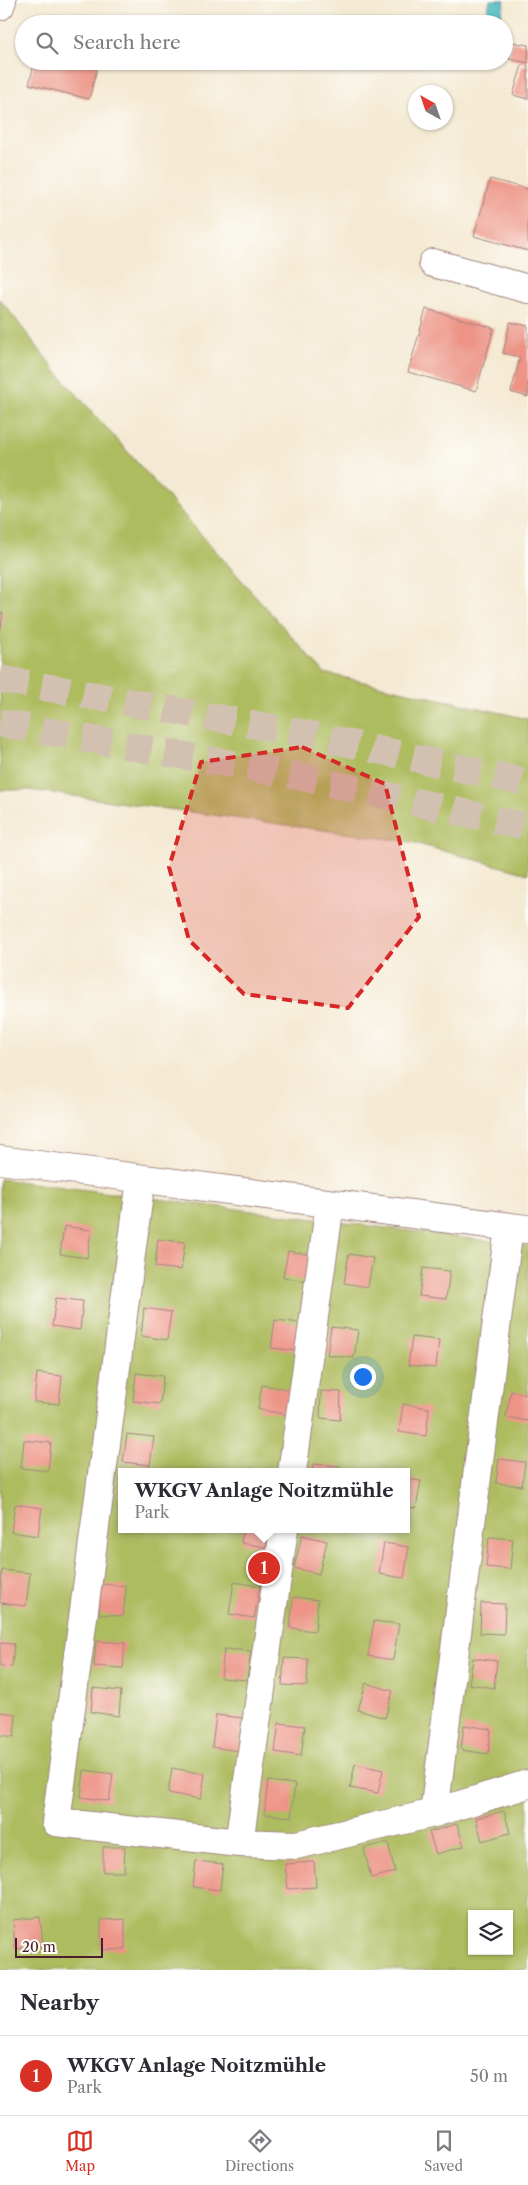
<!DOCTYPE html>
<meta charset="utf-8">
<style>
:root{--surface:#fff;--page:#f7f7f7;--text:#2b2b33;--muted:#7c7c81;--line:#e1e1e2;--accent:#d93025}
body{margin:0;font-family:"Libre Caslon Text",serif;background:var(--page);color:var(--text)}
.controls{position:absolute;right:15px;bottom:15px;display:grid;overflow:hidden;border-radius:0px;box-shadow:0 1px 4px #0004}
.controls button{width:45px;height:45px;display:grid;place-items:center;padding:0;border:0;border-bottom:1px solid var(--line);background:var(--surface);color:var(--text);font:25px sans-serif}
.compass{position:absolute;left:408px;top:85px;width:45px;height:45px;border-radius:50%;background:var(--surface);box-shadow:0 1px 4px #0004;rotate:320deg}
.scale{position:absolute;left:15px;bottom:12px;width:88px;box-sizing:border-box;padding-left:5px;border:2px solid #4a1f2b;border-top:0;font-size:14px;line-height:18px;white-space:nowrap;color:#4a1f2b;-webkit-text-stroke:4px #fdfcf7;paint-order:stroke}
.you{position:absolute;left:362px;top:1376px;width:18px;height:18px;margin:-12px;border:4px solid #fff;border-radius:50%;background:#1a73e8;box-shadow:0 0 0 8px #1a73e833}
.badge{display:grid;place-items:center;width:32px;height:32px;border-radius:50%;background:var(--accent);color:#fff;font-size:16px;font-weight:700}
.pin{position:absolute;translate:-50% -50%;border:2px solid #fff;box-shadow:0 1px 5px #0006}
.popup{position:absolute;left:118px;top:1468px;width:292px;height:65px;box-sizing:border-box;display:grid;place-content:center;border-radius:0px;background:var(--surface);filter:drop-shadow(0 1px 4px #0005);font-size:16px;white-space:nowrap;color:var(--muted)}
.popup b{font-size:19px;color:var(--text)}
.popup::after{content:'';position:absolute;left:50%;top:100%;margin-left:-10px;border:10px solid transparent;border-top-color:var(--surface)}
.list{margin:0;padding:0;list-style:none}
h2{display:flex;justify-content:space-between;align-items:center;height:65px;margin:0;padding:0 20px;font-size:21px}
h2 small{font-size:16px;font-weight:400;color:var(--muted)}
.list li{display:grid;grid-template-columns:32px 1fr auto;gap:15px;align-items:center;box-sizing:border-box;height:80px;padding:0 20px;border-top:1px solid var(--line)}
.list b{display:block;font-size:19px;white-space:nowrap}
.list p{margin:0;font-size:16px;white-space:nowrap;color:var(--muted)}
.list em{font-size:16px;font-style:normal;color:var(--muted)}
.icon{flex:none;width:28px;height:28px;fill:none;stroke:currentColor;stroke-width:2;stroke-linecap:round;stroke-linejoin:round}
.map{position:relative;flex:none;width:528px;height:1970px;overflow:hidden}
.search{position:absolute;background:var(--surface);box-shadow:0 1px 4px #0004;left:15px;right:15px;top:15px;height:55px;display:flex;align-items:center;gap:12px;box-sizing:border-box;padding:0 18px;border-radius:28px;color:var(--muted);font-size:19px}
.sheet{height:145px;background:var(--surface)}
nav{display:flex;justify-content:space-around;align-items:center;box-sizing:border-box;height:70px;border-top:1px solid var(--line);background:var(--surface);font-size:14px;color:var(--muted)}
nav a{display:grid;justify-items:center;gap:2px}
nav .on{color:var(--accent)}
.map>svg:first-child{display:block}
.green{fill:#adbc5f;stroke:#7c6e45;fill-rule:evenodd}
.water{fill:#4cbac3;stroke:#4b6c77}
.building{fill:#ed9487}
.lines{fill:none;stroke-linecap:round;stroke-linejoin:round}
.highway-tunnel{stroke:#d2c1b1;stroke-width:28;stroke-dasharray:28 14;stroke-linecap:butt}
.minor-casing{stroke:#9f847e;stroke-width:30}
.minor{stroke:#fff;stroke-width:28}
.marked{fill:#d62828;fill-opacity:0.2;stroke:#d62828;stroke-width:4;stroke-dasharray:10 6;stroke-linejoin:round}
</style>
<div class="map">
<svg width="528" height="1970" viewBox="0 0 528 1970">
<rect width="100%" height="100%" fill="#fdfcf7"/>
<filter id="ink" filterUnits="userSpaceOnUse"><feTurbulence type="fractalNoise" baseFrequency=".02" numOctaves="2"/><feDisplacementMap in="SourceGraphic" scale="10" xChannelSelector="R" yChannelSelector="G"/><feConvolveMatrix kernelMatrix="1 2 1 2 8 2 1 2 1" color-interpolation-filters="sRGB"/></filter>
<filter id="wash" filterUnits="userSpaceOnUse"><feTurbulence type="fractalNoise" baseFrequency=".0096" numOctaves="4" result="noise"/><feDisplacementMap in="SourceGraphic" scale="20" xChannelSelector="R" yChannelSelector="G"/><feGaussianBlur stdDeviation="1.12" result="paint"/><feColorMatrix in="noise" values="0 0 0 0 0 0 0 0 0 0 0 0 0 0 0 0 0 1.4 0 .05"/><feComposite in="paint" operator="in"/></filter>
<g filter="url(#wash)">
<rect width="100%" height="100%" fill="#f4e9d2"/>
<path class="green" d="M0 299 55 370 324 673 528 719V874L411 842 29 790H0Z
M0 1179 528 1246V1970H0ZM121 1472H406V1529H121ZM472 1914H509V1951H472Z"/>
<path class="water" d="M490 0H505L499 24H484Z"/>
<g id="blocks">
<path class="building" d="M52 19 68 23 67 24H51Z
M512 42 528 45V63L509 59Z
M35 61H99L89 99 29 84Z
M522 65 528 66V99L513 95Z
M490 179 528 189V251L474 236Z
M426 309 494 328 476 391 408 372Z
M510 322 528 326V397L511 392 520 357 503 353Z
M0 613H3L1 628H0Z
M64 1226 91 1230 87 1258 60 1254Z
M158 1239 185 1242 181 1270 155 1267Z
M288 1251 312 1255 307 1281 283 1277Z
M349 1254 373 1258 368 1287 344 1283Z
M423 1268 450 1271 446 1299 419 1296Z
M56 1298 83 1301 80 1330 52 1326Z
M144 1308 171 1312 167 1340 141 1336Z
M275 1320 302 1323 298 1351 271 1348Z
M331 1327 358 1330 354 1358 327 1355Z
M412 1337 439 1340 436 1368 408 1365Z
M37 1373 62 1376 59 1404 34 1402Z
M136 1373 163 1376 160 1404 133 1401Z
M262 1385 293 1390 288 1415 258 1409Z
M321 1391 341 1392 340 1420 320 1418Z
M511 1391 528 1394V1421L506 1417Z
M403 1404 429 1408 426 1436 399 1432Z
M127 1434 154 1437 150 1465 123 1462Z
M24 1440 51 1443 48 1471 21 1468Z
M499 1459 525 1462 522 1486 496 1483Z
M313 1464 340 1466 339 1472H312Z
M251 1468 271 1471V1472H250Z
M406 1479 421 1481 416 1508 406 1507Z
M15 1504 42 1508 38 1536 11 1532Z
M243 1529H269L266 1547 241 1543Z
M302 1535 327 1541 319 1574 294 1568Z
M489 1537 513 1539 510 1569 486 1567Z
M384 1543 409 1547 404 1578 379 1574Z
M2 1570 30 1573 26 1606 0 1603Z
M234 1582 260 1586 254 1618 229 1614Z
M101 1584 126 1586 123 1616 99 1614Z
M293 1597 318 1600 315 1631 290 1628Z
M481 1603 505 1604 504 1634 480 1633Z
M374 1621 399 1624 393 1660 368 1656Z
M96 1641 125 1643 123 1668 94 1666Z
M0 1643 14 1644 12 1667 0 1666Z
M224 1649 251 1651 247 1680 221 1678Z
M284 1658 308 1659 307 1686 282 1685Z
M473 1658 497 1661 494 1688 469 1684Z
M366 1683 393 1691 385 1718 358 1710Z
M93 1688 121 1691 119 1716 91 1712Z
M0 1712 16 1714 14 1737 0 1735Z
M216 1715 243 1718 239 1751 212 1747Z
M279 1723 305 1726 301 1756 275 1752Z
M464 1725 491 1729 488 1754 461 1750Z
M355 1764 383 1770 378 1793 350 1788Z
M172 1768 205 1774 201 1799 168 1793Z
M84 1770 113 1774 109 1801 81 1797Z
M268 1781 295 1784 291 1817 264 1814Z
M504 1811 510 1833 482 1841 476 1818Z
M457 1824 464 1846 436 1854 429 1832Z
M388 1842 395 1872 371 1878 364 1848Z
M103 1847H125L124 1872H103Z
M196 1861 223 1864 220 1890 193 1887Z
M314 1862 316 1887 288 1889 285 1864Z
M40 1917 43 1946 15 1949 13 1920Z
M125 1919V1949L101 1950V1920Z"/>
</g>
</g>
<g filter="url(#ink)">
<use href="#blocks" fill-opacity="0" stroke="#9f847e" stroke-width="1"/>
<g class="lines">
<path class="highway-tunnel" d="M0 679 306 734 528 783
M0 723 293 775 528 827"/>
<g class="minor-casing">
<path id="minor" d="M0 6 2 0
M433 263 528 289
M0 1160 526 1229
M141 1179 56 1822 239 1843 296 1845 434 1813 528 1784
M292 1472 330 1204
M434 1813 509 1227
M239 1843 284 1529"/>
</g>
<use href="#minor" class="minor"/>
</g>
</g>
<path class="marked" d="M302 747 385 784 419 917 348 1008 244 994 189 940 169 867 201 762Z"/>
</svg>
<div class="controls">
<button><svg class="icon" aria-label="layers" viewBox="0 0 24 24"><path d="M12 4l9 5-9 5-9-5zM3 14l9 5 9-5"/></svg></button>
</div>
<svg class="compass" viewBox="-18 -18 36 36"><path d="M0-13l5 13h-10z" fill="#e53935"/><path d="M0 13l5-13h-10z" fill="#7c7c81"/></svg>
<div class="scale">20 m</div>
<div class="you"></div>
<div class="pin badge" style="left:264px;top:1568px">1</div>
<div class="popup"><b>WKGV Anlage Noitzmühle</b>Park</div>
<div class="search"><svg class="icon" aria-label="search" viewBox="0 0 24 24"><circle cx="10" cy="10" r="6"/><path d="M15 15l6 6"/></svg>Search here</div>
</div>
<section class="sheet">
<h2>Nearby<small></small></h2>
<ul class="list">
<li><span class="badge">1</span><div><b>WKGV Anlage Noitzmühle</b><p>Park</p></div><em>50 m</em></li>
</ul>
</section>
<nav>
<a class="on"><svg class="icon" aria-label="map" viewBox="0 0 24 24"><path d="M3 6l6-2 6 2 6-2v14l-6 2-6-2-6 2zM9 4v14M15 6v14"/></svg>Map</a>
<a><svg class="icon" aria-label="directions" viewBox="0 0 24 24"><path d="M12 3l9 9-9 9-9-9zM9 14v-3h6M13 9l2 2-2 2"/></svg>Directions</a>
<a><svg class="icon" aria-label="saved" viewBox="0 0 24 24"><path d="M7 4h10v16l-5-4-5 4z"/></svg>Saved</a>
</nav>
